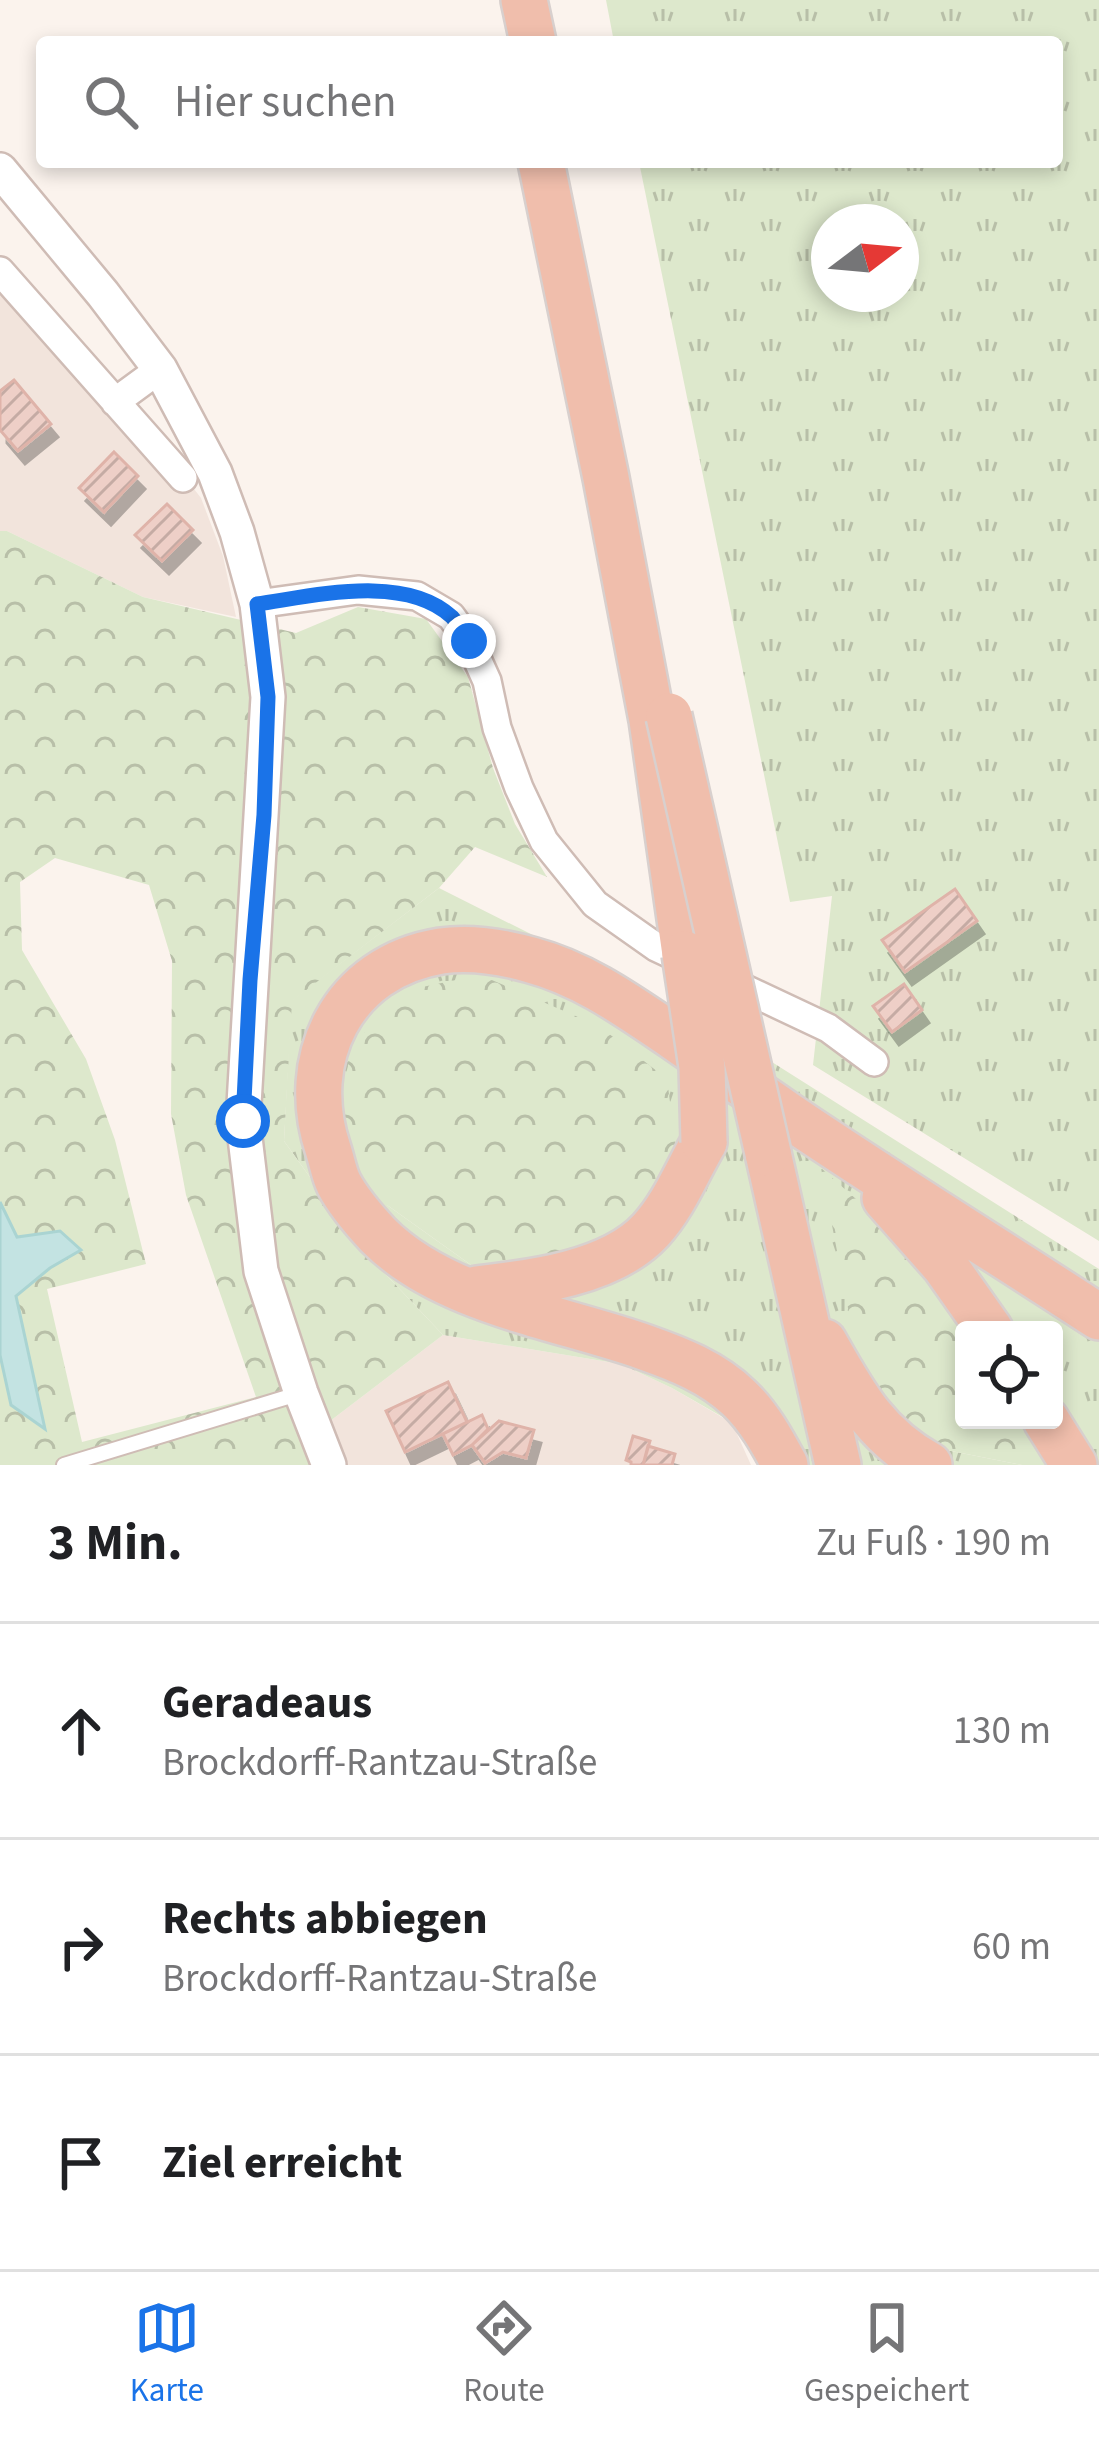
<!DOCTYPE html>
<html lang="de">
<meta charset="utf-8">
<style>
:root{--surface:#fff;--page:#f2f2f2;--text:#202124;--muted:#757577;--line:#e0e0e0;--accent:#1a73e8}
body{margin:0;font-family:"Source Sans 3",sans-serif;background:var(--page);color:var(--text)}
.controls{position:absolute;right:36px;bottom:36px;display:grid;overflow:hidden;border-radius:12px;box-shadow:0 6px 18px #0003}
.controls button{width:108px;height:108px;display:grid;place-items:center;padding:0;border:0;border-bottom:3px solid var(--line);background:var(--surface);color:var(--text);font:60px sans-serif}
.compass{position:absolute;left:811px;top:204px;width:108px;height:108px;border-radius:50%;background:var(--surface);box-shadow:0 6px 18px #0003;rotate:74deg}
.stop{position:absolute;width:36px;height:36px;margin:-27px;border:9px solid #1a73e8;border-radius:50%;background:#fff}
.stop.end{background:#1a73e8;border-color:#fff;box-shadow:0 3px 12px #0008}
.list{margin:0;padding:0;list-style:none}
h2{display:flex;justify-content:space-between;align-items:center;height:156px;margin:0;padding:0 48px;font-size:51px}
h2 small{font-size:39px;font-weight:400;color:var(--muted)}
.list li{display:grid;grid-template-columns:78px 1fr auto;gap:36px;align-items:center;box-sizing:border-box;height:216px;padding:0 48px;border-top:3px solid var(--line)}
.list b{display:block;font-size:45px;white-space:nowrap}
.list p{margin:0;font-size:39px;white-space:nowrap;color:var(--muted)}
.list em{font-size:39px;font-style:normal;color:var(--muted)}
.icon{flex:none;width:66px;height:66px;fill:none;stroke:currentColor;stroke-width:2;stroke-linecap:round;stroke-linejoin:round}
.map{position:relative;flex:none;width:1099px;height:1465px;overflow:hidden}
.search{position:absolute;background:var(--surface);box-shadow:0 6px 18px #0003;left:36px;right:36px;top:36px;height:132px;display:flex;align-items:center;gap:30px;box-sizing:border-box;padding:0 42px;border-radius:12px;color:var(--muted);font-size:45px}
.sheet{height:804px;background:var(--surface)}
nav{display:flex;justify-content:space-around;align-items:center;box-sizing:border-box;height:168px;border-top:3px solid var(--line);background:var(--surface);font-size:33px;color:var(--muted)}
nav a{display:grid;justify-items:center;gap:6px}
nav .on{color:var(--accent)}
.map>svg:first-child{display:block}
.residential{fill:#f2e4dc}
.grass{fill:url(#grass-tufts);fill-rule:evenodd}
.forest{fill:url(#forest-crowns);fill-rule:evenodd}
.water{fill:#c3e3e2;stroke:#aad4d2;stroke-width:3}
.building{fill:url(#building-hatch);stroke:#dfb3a9;stroke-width:3;filter:url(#shadow)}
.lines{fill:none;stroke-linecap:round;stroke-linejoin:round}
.service-casing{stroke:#cfbcb5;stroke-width:18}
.minor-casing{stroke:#cfbcb5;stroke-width:32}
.tertiary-casing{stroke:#cfbcb5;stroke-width:38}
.trunk-casing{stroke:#d8d0ce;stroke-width:50}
.service{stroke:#fff;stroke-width:14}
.minor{stroke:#fff;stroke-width:27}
.tertiary{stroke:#fff;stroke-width:33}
.trunk{stroke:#f0beac;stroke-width:45}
.trunk-bridge-casing{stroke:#d8d0ce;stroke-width:50;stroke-linecap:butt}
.trunk-bridge{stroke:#f0beac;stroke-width:45}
.route{stroke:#1a73e8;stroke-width:15}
</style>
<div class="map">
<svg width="1099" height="1465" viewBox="0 0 1099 1465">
<defs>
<pattern id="grass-tufts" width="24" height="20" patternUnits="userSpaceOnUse" patternTransform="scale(3)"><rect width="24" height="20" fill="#dde8cc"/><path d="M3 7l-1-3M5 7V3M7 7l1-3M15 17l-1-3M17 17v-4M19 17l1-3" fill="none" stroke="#b8bfa8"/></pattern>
<pattern id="forest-crowns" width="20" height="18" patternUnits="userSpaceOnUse" patternTransform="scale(3)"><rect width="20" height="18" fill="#dde8cc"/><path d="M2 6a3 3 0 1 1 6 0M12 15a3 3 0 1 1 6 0" fill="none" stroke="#b8bfa8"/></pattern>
<pattern id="building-hatch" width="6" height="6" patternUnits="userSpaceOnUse" patternTransform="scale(3)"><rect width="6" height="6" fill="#eecfc7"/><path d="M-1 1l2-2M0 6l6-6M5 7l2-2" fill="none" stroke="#c5aba4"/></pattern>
<filter id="shadow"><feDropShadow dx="7" dy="13" stdDeviation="0" flood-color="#0004"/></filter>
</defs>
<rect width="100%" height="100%" fill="#fbf3ed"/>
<path class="residential" d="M0 257 114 386 201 498 223 556 236 617 143 597 7 531H0Z
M443 1335 621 1364 672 1388 732 1423 751 1465H332L317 1431Z"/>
<path class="grass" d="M606 0H1099V1241L813 1065 832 896 790 902 639 162H1057V42H614ZM829 222H901V294H829Z
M439 888 718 1028 1099 1269V1465H1057L1054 1330H968L891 1230 931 1447 1022 1465H806L672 1388 621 1364 443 1335 360 1247 284 1141 291 1001ZM387 1205 546 1258 471 1265Z"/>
<path class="forest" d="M0 531H7L143 597 296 633 358 607 426 619 468 677 493 768 515 824 547 877 475 847 439 888 292 1001 284 1141 360 1247 443 1335 317 1431 332 1465H0V1355L11 1404 44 1427 16 1296 50 1268 17 1237 0 1202ZM55 858 149 885 172 961 171 1114 186 1195 256 1397 82 1442 47 1289 146 1264 115 1140 86 1059 22 950 20 882Z
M480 975 599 1026 667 1079 677 1156 642 1218 546 1258 471 1265 387 1205 344 1124 349 1049 403 991Z
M821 1168 891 1230 964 1330V1420H1028L1057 1465H1022L931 1447 882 1402 853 1334Z"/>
<path class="water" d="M0 1202 17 1237 60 1231 81 1250 50 1268 16 1296 45 1429 11 1405 0 1355Z"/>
<path class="building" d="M14 380 51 424 18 451 0 430V391Z
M114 452 138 476 104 512 79 488Z
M167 504 193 530 162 561 135 535Z
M955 889 977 921 905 972 882 940Z
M904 984 922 1010 892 1032 873 1006Z
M448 1382 467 1422 405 1452 386 1411Z
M482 1415 488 1429 472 1445 453 1455 443 1434Z
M499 1421 534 1430 526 1458 503 1452 485 1463 472 1445Z
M633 1436 650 1441 643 1465H631V1462L626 1460Z
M648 1446 675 1454 672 1465H643Z"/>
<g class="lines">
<g class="service-casing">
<path id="service" d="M64 1465 301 1393"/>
</g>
<g class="minor-casing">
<path id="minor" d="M0 271 183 478
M115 402 160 369
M257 604 358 590 417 596 451 616 469 641 487 681 497 728 519 788 544 841 595 904 656 947 828 1028 874 1062"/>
</g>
<g class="tertiary-casing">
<path id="tertiary" d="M0 170 103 294 160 369 215 473 237 532 257 604 268 697 243 1121 261 1271 301 1393 329 1465"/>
</g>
<g class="trunk-casing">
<path id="trunk" d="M524 0 533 42
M541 162 606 478 652 720 685 954
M768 1153 838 1465
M885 1198 945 1266 990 1330
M476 1289C531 1283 612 1273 651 1230 674 1205 687 1171 704 1142
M824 1342C854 1395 875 1435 929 1465
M1046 1420 1074 1465
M785 1465C772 1441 759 1417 739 1398 712 1372 678 1359 644 1347 559 1317 443 1301 378 1235 365 1221 348 1201 339 1184 334 1174 332 1161 328 1149 298 1059 342 967 441 951 469 947 503 952 531 960 584 974 628 1006 674 1037 711 1063 749 1088 786 1114 889 1184 995 1249 1099 1317"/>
</g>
<use href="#service" class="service"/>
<use href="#minor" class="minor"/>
<use href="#tertiary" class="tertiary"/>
<use href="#trunk" class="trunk"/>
<g class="trunk-bridge-casing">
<path id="trunk-bridge" d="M669 716 768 1153
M685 954 702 1067 704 1142"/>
</g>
<use href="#trunk-bridge" class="trunk-bridge"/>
</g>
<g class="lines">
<path class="route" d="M243 1121 250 980 264 815 268 697 257 604C314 596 405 573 452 617 458 624 463 634 469 641"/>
</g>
</svg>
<div class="controls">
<button><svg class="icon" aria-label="locate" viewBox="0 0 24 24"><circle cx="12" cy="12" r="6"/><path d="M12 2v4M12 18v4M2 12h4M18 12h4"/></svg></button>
</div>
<svg class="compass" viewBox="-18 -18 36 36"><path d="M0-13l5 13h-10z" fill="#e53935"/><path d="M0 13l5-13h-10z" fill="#757577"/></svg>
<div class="stop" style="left:243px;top:1121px"></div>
<div class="stop end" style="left:469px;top:641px"></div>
<div class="search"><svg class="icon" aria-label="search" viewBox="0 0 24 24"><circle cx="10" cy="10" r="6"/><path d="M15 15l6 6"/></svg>Hier suchen</div>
</div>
<section class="sheet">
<h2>3 Min.<small>Zu Fuß · 190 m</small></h2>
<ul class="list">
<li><svg class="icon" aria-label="ahead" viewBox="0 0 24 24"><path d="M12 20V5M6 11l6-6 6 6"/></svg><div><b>Geradeaus</b><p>Brockdorff-Rantzau-Straße</p></div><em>130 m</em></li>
<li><svg class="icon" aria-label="right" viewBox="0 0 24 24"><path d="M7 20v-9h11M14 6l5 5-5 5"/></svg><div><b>Rechts abbiegen</b><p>Brockdorff-Rantzau-Straße</p></div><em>60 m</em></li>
<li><svg class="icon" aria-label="arrive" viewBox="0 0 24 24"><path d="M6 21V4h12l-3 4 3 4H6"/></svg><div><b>Ziel erreicht</b></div></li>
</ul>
</section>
<nav>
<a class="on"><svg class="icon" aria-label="map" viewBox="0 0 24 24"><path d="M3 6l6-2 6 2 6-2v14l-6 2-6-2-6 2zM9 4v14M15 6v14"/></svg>Karte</a>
<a><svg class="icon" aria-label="directions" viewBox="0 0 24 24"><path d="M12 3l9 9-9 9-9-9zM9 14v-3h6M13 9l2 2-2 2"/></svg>Route</a>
<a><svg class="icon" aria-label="saved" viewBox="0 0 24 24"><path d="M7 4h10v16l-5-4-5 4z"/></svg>Gespeichert</a>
</nav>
